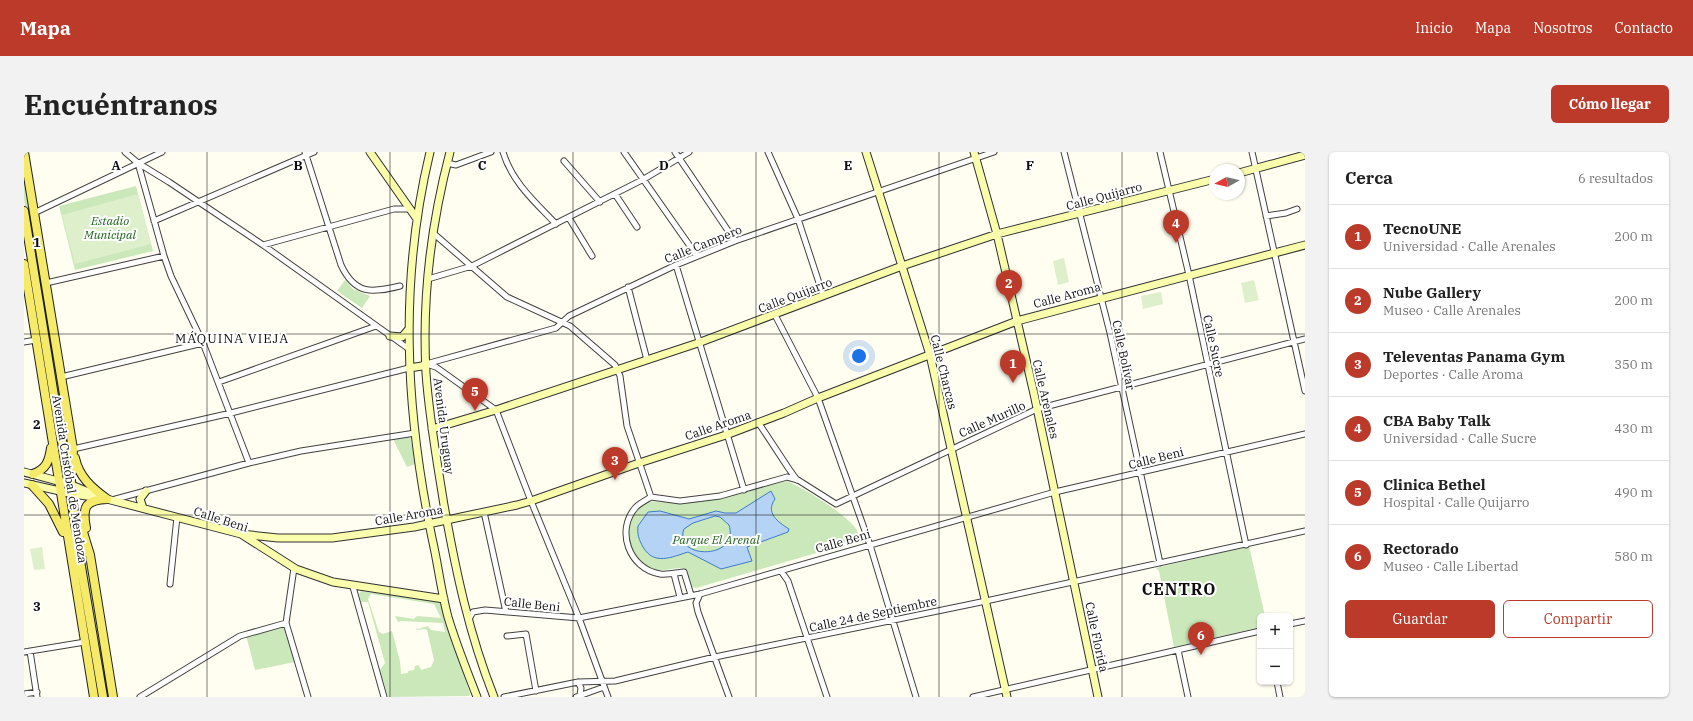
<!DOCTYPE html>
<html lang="es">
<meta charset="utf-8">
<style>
:root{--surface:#fff;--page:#f2f2f2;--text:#222;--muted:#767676;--line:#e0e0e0;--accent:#bb3a29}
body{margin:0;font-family:"IBM Plex Serif",serif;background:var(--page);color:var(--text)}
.controls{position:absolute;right:12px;bottom:12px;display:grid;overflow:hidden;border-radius:6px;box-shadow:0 1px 3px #0004}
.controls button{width:36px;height:36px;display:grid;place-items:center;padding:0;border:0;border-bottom:1px solid var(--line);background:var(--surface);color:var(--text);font:20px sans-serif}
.compass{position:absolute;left:1185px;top:12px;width:36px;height:36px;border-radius:50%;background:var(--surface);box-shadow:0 1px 3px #0004;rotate:262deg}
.you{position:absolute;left:835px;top:204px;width:14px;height:14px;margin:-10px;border:3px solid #fff;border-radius:50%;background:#1a73e8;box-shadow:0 0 0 6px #1a73e833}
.badge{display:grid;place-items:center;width:26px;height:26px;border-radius:50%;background:var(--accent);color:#fff;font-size:13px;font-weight:700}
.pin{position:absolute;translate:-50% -33px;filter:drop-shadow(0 1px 2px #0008)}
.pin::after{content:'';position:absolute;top:21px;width:14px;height:12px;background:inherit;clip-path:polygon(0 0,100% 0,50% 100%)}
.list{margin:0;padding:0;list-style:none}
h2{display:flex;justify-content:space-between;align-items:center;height:52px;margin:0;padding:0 16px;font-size:17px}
h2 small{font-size:13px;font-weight:400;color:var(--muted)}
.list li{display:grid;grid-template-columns:26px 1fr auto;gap:12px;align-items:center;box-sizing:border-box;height:64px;padding:0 16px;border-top:1px solid var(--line)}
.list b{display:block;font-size:15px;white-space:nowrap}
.list p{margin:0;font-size:13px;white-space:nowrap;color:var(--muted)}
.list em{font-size:13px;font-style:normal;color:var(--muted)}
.actions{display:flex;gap:8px;padding:12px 16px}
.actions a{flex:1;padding:9px 0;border:1px solid var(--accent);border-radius:6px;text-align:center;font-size:14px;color:var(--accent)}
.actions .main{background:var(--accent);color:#fff}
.map{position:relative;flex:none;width:1281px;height:545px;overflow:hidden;border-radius:6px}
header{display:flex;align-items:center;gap:24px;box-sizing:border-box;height:56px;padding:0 20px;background:var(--accent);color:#fff}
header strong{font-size:19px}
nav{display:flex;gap:22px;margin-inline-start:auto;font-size:14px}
.intro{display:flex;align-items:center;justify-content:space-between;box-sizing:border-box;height:96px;padding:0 24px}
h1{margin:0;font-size:28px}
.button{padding:10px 18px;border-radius:6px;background:var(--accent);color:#fff;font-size:14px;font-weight:700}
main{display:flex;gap:24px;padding:0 24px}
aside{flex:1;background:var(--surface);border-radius:6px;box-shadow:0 1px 3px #0004}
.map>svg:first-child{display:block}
.green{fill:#cae8ba;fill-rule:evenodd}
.pitch{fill:#ddf0cb}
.water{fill:#b5d3f5;stroke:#3e7bca;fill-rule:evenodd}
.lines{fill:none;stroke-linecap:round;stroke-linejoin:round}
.street-casing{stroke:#414141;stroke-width:7}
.secondary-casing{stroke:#303030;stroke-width:9}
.primary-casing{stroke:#1f1f1f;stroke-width:10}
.street{stroke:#fff;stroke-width:5}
.secondary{stroke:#f9fdac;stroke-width:7}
.primary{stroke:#f5ea69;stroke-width:8}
.grid{fill:none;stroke:#0e0e0e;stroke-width:1;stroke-opacity:0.55}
.labels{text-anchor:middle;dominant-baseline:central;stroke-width:4;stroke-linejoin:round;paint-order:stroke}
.street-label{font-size:12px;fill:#0e0e0e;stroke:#fff}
.park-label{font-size:12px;font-style:italic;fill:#22651f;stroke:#fff}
.neighbourhood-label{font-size:13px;letter-spacing:1px;fill:#0e0e0e;stroke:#fff}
.district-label{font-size:16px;font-weight:bold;letter-spacing:1px;fill:#0e0e0e;stroke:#fff}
.grid-label{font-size:13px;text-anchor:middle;font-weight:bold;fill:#0e0e0e;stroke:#fff;stroke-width:4;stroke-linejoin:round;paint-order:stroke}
</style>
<header>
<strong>Mapa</strong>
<nav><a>Inicio</a><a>Mapa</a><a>Nosotros</a><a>Contacto</a></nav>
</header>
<div class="intro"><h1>Encuéntranos</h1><a class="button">Cómo llegar</a></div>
<main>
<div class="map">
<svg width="1281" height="545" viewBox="0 0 1281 545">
<rect width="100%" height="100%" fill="#fffef0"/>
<path class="green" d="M0 21 43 282V297L0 48Z
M112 34 129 99 51 118 35 54Z
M321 128 329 137 346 144 338 156 313 139Z
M386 283 391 312 383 315 368 285Z
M759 328C773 331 825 364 832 377 835 381 835 384 834 389L672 436 668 435 662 417C651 414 639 421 628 417 608 410 599 384 608 365 611 358 617 354 623 349L655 351 694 346 716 342Z
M1225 394 1241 464H1236V475L1150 495 1135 419 1132 416Z
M62 400 80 502 78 517 60 408V401Z
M337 439 416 450 446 541 445 544 364 545 356 518 361 511 344 450H337L335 442ZM347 442 410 452 417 466 393 464 390 467 371 464 374 470 377 469 419 471 421 480 407 478 404 474 394 477 392 476 393 478 401 477 403 478 410 508 407 515 397 518 395 513 391 514 390 518 384 519V521L377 522 376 509 368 479 359 482 355 480 344 447Z
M258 474 261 478 271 510 231 518 222 483Z"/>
<path class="pitch" d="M114 42 127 92 51 112 38 63Z
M1040 106 1045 130 1034 133 1029 109Z
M1230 128 1235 148 1221 151 1217 131Z
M1137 140 1139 152 1119 157 1117 144Z
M18 395 21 417 10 418 6 397Z"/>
<path class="water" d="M747 339 751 347C741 361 754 370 765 377L764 380 723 395 728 409 697 417 664 400C648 405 630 414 619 395 615 388 613 382 614 374L624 360 636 359 665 367 692 359 701 361H712ZM691 364 696 365 705 373C716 408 649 408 660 377L669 371Z"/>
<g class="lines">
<g class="street-casing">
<path id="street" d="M101 0 114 11 145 30 239 93 385 197
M281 0 317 113C331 143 348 141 376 134
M479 0C488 30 511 50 532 72
M600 0 673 104
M651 0 711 89
M744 0 774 67 799 143
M1040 0 1086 181 1136 411
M1136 0 1165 123 1222 393
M1228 0 1281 239
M540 9 576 50
M114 11 140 104 147 124 179 191 225 311
M423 11 432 13 467 0
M591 42 613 75
M10 61 138 0
M1242 64 1262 61 1273 57
M545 66 568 104
M130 69 290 0
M409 81 483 145 546 174 591 213 596 224 603 274 627 345
M239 93 370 57H386
M652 113 720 338
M404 127 448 114 620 27 665 0
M22 131 140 104
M604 135 623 208
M751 163 794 246 846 393 892 545
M0 190 12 188
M402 212 532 176 545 164 652 113 711 89 970 0
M402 212 412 215 472 258 507 349 555 466 584 545
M37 225 179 191
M195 230 352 174
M734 270 765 317 773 328
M49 297 207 261 385 216
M627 345 656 349 696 344 763 325 774 328 812 352 1013 257 1281 187
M627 345C622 348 616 351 612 355 591 378 605 417 636 422 643 423 652 421 660 420L667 443
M88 348 225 311 277 299 391 281
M460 360 482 460
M270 416 262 471 284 545
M757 419 764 429 803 545
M650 422 656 445
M146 432 153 365
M329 435 360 545
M676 442 672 451 674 460 705 545
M445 467 449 460 461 458 555 466 676 442 1031 340 1281 282
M1266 472 1281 469
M483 484 502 482 512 539
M1154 498 1164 545
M6 499 13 545
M0 500 61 490
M554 530 557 536 556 543
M1253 530 1256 545
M0 542 13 540
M116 545 216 484 262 471
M480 545 554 530 591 529 691 505 962 449 1281 379
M552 545 580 535
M949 545 1236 479"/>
</g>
<g class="secondary-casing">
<path id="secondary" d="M346 0 393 67
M406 0C375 129 381 256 408 386 414 412 417 439 424 465 432 492 443 519 453 545
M426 0C407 72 398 147 402 221 405 265 413 309 420 353 432 420 445 482 470 545
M842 0 906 203 983 545
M950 0 973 82 1010 242 1074 545
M1215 21 1281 3
M366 184 378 185 384 178
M385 216 398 214 402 212
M408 277 472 258 674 191 878 114 973 82 1191 27
M0 320 45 332 79 346 217 382 272 417 309 430 420 447
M0 331 49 342 76 346
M119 356 116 347 122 339
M217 382 254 386H308L390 375 493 353 507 349 615 311 702 283 760 261 794 246 993 169 1281 93"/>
</g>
<g class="primary-casing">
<path id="primary" d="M0 0 49 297 48 319
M0 59 36 281 47 328 52 385 79 545
M0 112 70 545
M51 306C55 325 68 336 83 347
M9 322C22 317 25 310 27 296
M8 333 25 352 39 380
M55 367 66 403 89 545
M62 376C58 355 61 348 83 347"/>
</g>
<use href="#street" class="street"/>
<use href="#secondary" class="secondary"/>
<use href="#primary" class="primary"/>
</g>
<path class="grid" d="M183 0V545M366 0V545M549 0V545M732 0V545M915 0V545M1098 0V545M0 182H1281M0 363H1281"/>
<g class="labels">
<g class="street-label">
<text transform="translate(1080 44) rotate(-15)">Calle Quijarro</text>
<text transform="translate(679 92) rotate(-22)">Calle Campero</text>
<text transform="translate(771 143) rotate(-21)">Calle Quijarro</text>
<text transform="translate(1043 143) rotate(-15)">Calle Aroma</text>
<text transform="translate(1190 194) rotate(78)">Calle Sucre</text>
<text transform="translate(1100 203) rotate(78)">Calle Bolívar</text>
<text transform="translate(920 220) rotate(76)">Calle Charcas</text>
<text transform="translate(1022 247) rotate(77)">Calle Arenales</text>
<text transform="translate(968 267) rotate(-24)">Calle Murillo</text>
<text transform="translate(694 273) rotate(-19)">Calle Aroma</text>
<text transform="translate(420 274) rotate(83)">Avenida Uruguay</text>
<text transform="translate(1132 306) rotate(-14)">Calle Beni</text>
<text transform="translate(46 327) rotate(81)">Avenida Cristóbal de Mendoza</text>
<text transform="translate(385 363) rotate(-10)">Calle Aroma</text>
<text transform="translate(197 367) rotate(18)">Calle Beni</text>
<text transform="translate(819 389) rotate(-16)">Calle Beni</text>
<text transform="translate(508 452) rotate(6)">Calle Beni</text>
<text transform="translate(849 462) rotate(-12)">Calle 24 de Septiembre</text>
<text transform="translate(1073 485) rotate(78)">Calle Florida</text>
</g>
<g class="park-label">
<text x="86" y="68">Estadio<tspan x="86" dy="14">Municipal</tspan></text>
<text x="692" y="387">Parque El Arenal</text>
</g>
<g class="neighbourhood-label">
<text x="208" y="186">MÁQUINA VIEJA</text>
</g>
<g class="district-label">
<text x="1155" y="437">CENTRO</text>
</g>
</g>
<g class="grid-label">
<text x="92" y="18">A</text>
<text x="274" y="18">B</text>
<text x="458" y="18">C</text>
<text x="640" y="18">D</text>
<text x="824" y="18">E</text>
<text x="1006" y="18">F</text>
<text x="13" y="95">1</text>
<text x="13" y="277">2</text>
<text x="13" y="459">3</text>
</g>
</svg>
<div class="controls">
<button>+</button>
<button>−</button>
</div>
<svg class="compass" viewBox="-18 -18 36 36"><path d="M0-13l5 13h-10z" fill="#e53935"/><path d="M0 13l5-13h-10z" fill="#767676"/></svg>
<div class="you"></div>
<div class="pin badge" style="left:989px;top:231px">1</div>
<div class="pin badge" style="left:985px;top:151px">2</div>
<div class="pin badge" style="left:591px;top:328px">3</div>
<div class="pin badge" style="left:1152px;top:91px">4</div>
<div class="pin badge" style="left:451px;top:259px">5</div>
<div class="pin badge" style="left:1177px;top:503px">6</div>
</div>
<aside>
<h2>Cerca<small>6 resultados</small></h2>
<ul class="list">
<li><span class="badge">1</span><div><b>TecnoUNE</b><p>Universidad · Calle Arenales</p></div><em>200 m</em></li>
<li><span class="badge">2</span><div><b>Nube Gallery</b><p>Museo · Calle Arenales</p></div><em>200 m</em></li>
<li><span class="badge">3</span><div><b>Televentas Panama Gym</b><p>Deportes · Calle Aroma</p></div><em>350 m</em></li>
<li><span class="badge">4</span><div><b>CBA Baby Talk</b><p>Universidad · Calle Sucre</p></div><em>430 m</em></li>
<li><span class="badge">5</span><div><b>Clinica Bethel</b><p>Hospital · Calle Quijarro</p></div><em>490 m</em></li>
<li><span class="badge">6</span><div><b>Rectorado</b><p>Museo · Calle Libertad</p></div><em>580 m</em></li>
</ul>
<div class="actions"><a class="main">Guardar</a><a>Compartir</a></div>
</aside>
</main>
